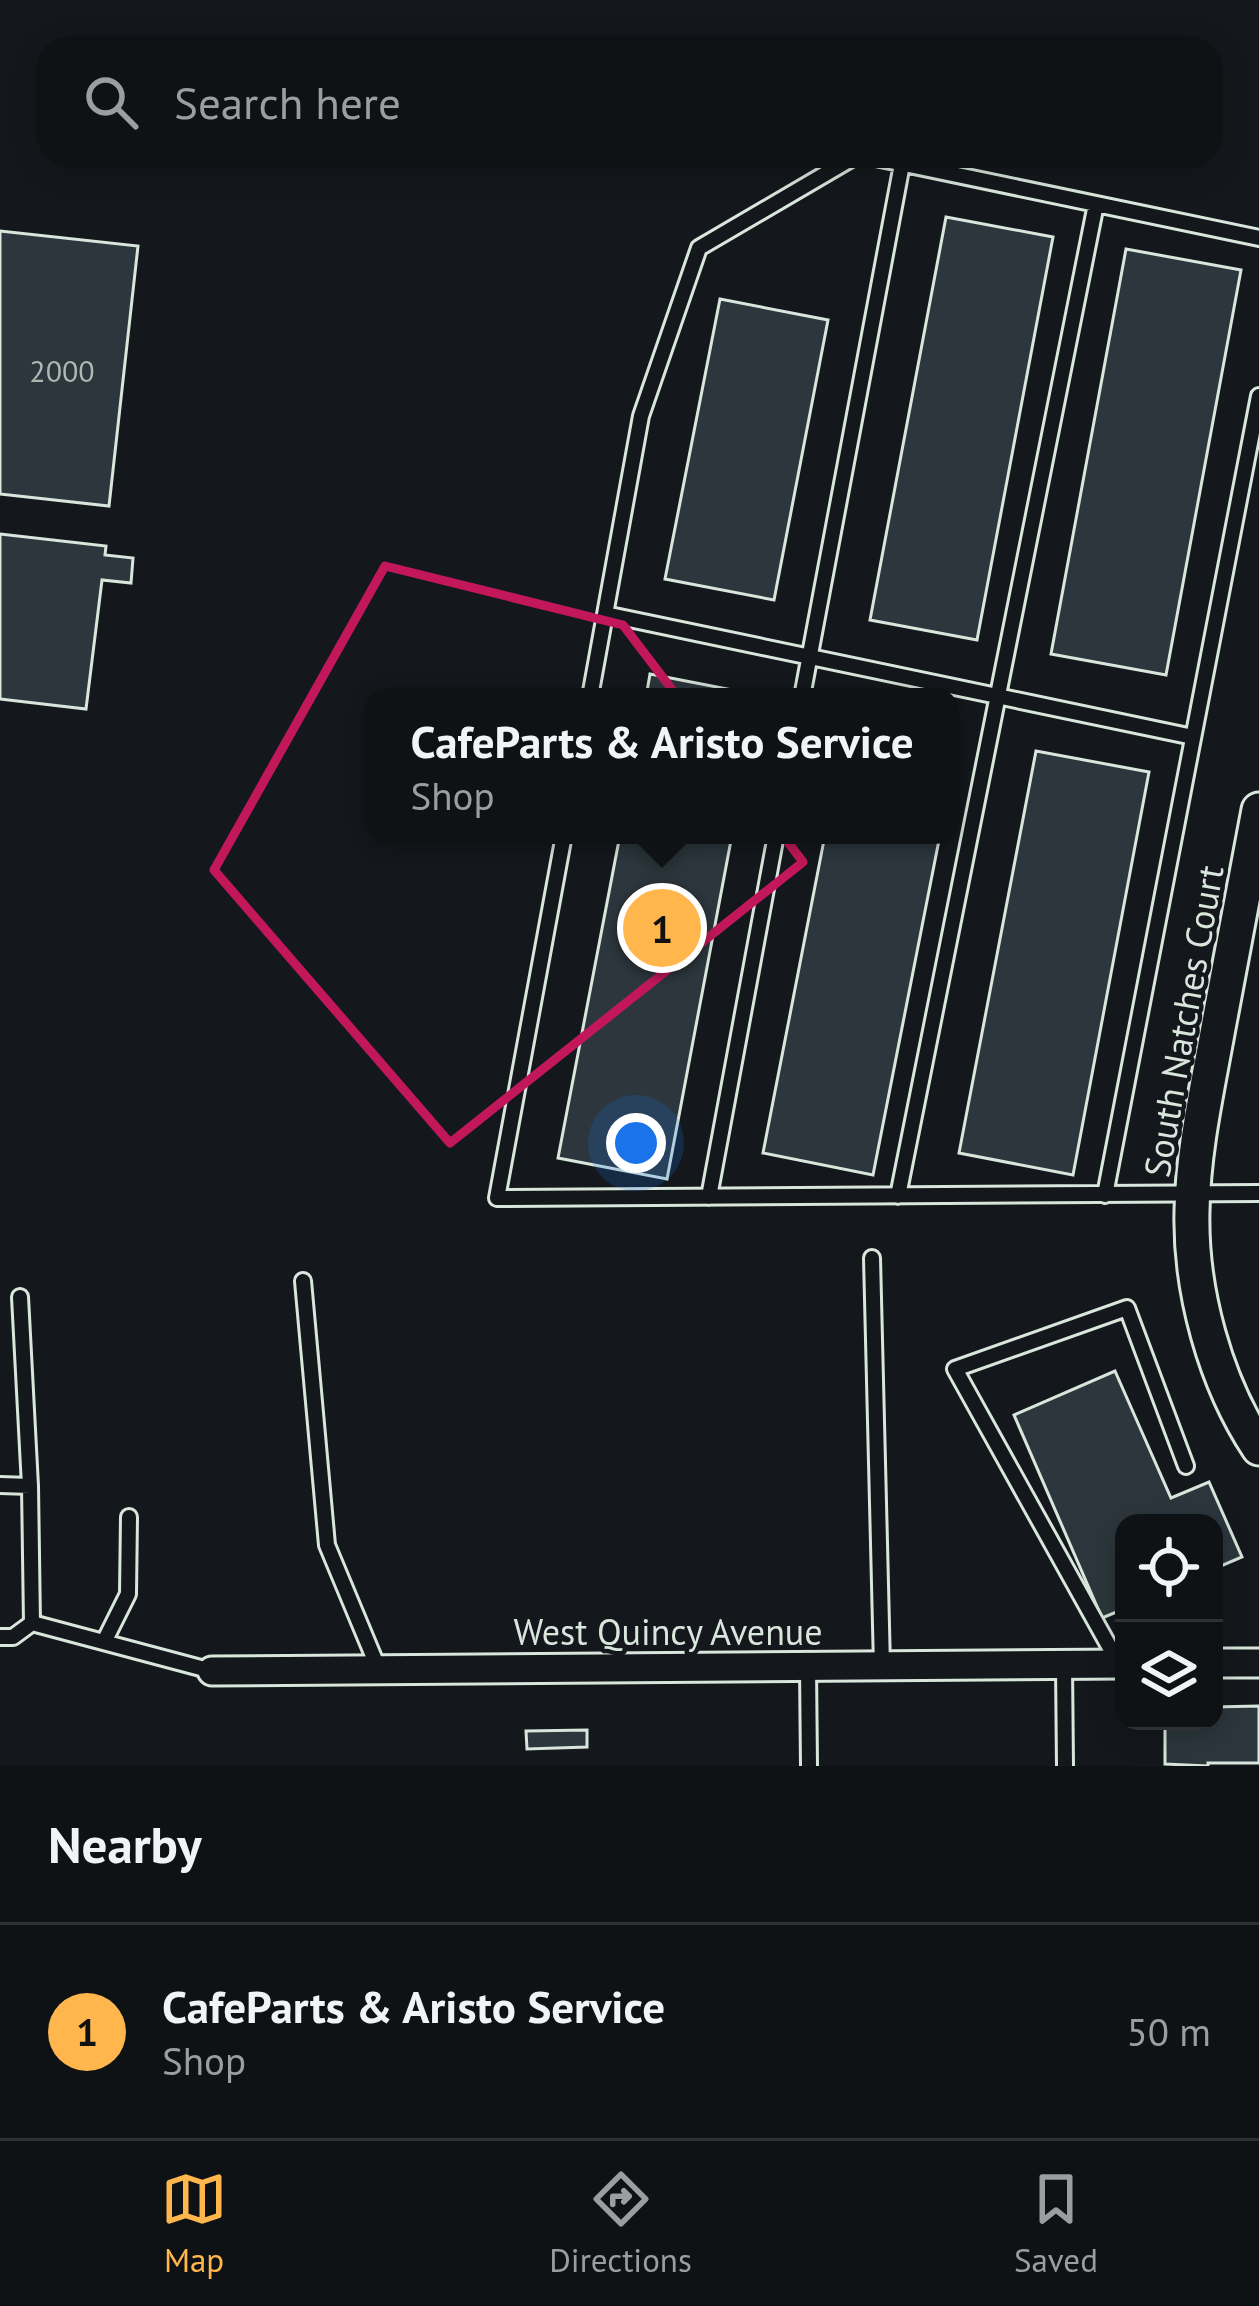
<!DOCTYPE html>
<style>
:root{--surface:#0f1215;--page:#181b1e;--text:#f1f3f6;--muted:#9b9ea0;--line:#2f3234;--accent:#ffb74d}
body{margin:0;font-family:"PT Sans",sans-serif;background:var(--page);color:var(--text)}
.controls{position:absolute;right:36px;bottom:36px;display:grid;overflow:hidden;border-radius:24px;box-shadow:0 6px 30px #0003}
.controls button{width:108px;height:108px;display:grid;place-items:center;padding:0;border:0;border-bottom:3px solid var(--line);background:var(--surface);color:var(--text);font:60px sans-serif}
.you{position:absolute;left:636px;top:1143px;width:42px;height:42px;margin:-30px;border:9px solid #fff;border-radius:50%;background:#1a73e8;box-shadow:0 0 0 18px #1a73e833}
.badge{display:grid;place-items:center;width:78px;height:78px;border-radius:50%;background:var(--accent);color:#111;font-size:39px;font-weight:700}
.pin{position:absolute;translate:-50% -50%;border:6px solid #fff;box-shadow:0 3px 12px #0006}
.popup{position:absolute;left:365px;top:688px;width:594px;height:156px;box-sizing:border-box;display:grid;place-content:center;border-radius:24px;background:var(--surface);filter:drop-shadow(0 3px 9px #0005);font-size:39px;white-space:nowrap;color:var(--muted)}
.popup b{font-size:45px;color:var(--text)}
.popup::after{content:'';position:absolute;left:50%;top:100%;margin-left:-24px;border:24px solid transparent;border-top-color:var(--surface)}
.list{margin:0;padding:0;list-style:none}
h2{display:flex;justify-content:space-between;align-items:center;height:156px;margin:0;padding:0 48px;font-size:51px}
h2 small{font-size:39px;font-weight:400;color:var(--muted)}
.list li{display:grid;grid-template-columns:78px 1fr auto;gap:36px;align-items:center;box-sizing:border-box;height:216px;padding:0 48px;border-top:3px solid var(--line)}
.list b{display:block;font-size:45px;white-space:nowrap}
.list p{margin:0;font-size:39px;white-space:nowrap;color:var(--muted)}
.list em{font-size:39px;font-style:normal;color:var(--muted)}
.icon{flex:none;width:66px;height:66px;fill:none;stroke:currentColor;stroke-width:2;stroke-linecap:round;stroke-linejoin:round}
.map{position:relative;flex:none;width:1259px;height:1766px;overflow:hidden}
.search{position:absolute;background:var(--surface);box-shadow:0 6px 30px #0003;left:36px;right:36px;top:36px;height:132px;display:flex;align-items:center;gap:30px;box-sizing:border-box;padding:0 42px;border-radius:36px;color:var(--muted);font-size:45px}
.sheet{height:372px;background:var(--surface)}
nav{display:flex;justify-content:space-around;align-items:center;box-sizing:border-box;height:168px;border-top:3px solid var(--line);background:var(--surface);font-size:33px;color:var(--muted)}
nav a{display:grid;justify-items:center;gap:6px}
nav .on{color:var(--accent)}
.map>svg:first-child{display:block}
.building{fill:#2c363c;stroke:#d8e6dc;stroke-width:3}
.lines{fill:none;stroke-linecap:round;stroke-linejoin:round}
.service-casing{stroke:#d8e6dc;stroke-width:20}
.minor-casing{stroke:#d8e6dc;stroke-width:33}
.tertiary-casing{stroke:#d8e6dc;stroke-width:39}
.service{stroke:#14181c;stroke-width:14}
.minor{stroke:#14181c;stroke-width:27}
.tertiary{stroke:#14181c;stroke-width:33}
.marked{fill:none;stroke:#c2185b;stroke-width:9;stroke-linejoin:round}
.labels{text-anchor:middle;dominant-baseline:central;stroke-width:9;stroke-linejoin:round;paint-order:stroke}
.number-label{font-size:30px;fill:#adbab4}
.street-label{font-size:36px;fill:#d8e6dc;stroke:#14181c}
</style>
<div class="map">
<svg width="1259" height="1766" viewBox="0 0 1259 1766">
<rect width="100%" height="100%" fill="#14181c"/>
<path class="building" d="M946 217 1053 237 977 640 870 620Z
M0 231 138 246 109 506 0 494Z
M1126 249 1241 270 1166 675 1051 654Z
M720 299 828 320 774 600 665 579Z
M0 534 106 546 105 555 133 558 131 583 102 580 86 709 0 699Z
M650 674 758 695V697H646Z
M1036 751 1149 772 1073 1175 959 1153Z
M620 835H732L667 1179 558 1158Z
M825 835H940L873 1175 763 1153Z
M1115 1371 1171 1498 1209 1482 1242 1557 1214 1569V1523H1124V1609L1102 1618 1014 1415Z
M1259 1706V1763H1208V1766L1165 1764V1721H1214V1707Z
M587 1730V1747L527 1749 526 1731Z"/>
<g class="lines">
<g class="service-casing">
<path id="service" d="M866 156 1259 238
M605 614 1193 737
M590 697 641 416 699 248 856 156
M802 697 902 164
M564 835 497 1198 1259 1193
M1105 1195 1259 396
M898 1196 1096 204
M709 1197 776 835
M872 1258 882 1666
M303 1281 327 1545 379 1670
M20 1297 30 1486
M0 1485 30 1486 32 1623
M32 1623 212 1671
M0 1637H13L32 1623
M104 1642 128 1594 129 1517
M1119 1664 955 1369 1127 1308 1186 1466
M1064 1665 1065 1766
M808 1667 809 1766"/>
</g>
<g class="minor-casing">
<path id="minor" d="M1214 1663H1259
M212 1671 1124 1664"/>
</g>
<g class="tertiary-casing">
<path id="tertiary" d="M1259 810C1245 883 1231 956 1218 1028 1207 1089 1193 1150 1192 1211 1190 1290 1215 1382 1259 1448"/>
</g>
<use href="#service" class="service"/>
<use href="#minor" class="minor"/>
<use href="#tertiary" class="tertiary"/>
</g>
<path class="marked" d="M385 566 623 625 803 862 450 1143 214 870Z"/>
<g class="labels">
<g class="number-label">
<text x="62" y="370">2000</text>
</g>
<g class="street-label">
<text transform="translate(1183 1021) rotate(-80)">South Natches Court</text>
<text x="668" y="1631">West Quincy Avenue</text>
</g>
</g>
</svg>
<div class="controls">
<button><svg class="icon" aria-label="locate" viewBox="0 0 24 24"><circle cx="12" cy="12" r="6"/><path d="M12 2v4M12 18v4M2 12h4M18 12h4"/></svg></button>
<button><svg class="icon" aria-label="layers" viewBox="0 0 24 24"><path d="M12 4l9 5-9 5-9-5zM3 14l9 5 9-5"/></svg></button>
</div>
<div class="you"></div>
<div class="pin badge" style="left:662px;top:928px">1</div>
<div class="popup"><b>CafeParts &amp; Aristo Service</b>Shop</div>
<div class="search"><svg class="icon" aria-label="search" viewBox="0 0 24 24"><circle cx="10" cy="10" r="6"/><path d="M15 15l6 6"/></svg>Search here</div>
</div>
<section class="sheet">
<h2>Nearby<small></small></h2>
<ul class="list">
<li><span class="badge">1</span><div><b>CafeParts &amp; Aristo Service</b><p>Shop</p></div><em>50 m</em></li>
</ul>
</section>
<nav>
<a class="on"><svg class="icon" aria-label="map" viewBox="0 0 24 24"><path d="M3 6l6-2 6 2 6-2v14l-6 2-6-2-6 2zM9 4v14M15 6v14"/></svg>Map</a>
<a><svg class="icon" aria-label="directions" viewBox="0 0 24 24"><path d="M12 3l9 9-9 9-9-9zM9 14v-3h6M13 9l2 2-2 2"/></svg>Directions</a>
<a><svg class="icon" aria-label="saved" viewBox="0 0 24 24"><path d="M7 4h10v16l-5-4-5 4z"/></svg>Saved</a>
</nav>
